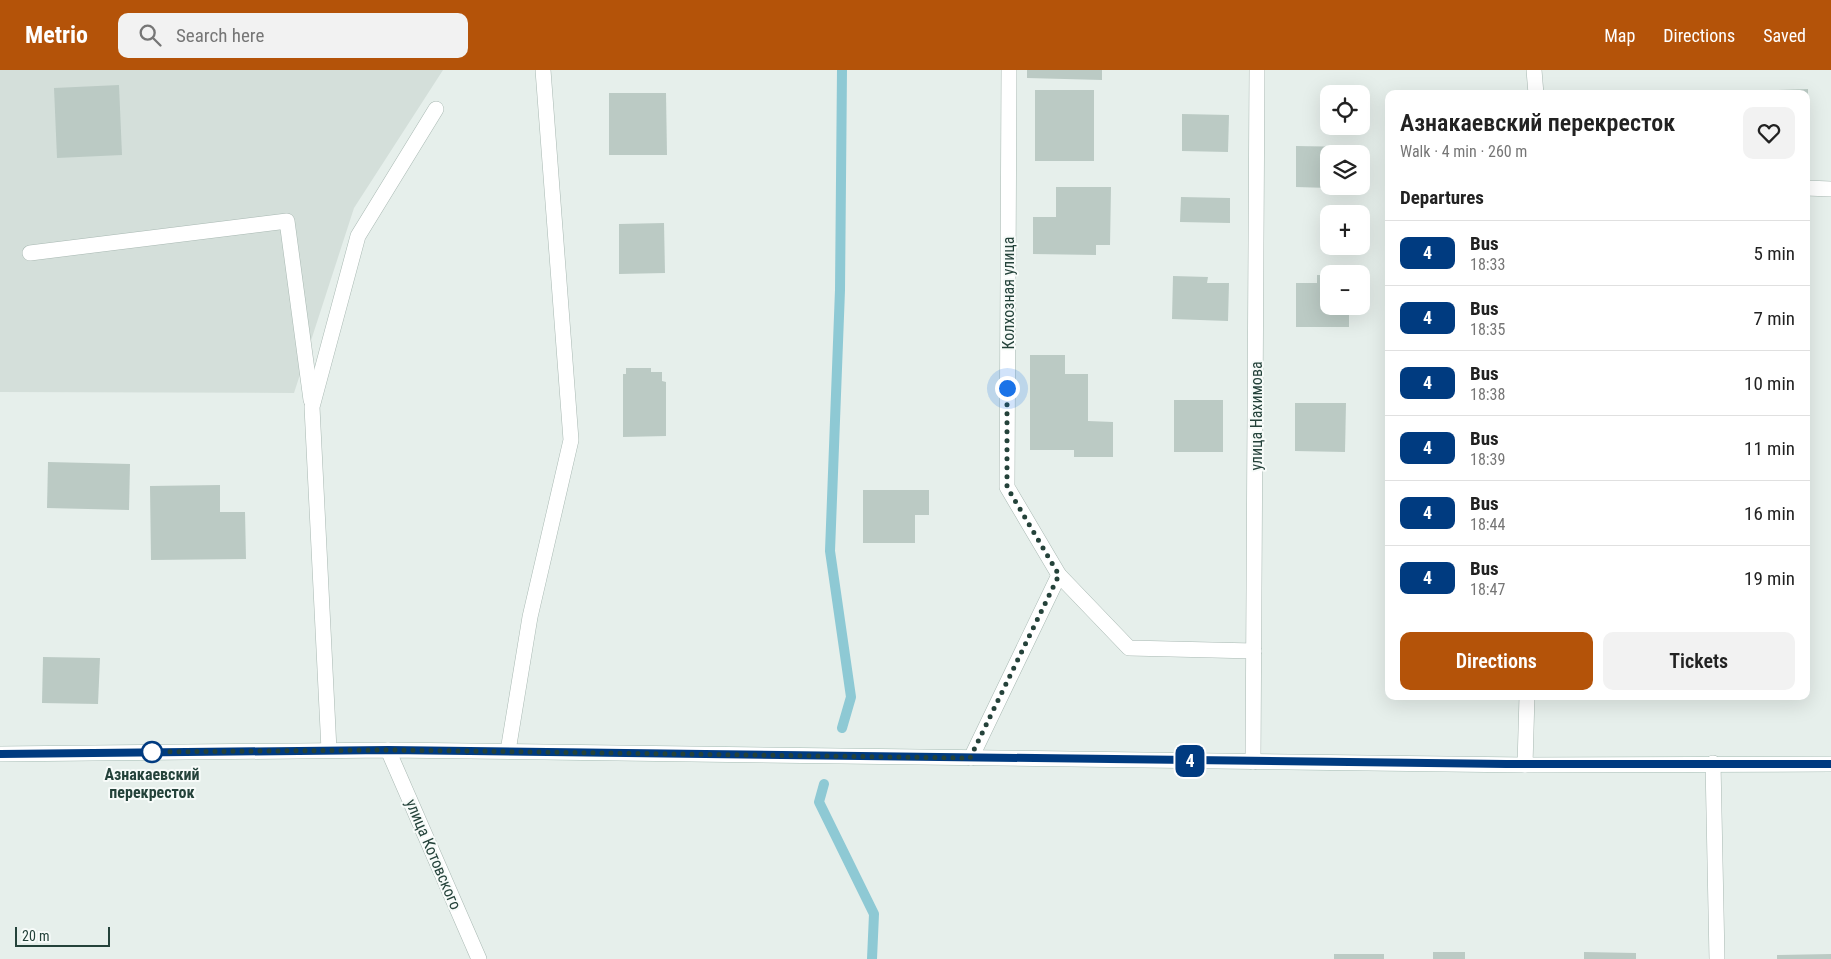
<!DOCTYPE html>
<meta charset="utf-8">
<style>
body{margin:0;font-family:"Roboto Condensed",sans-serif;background:#f2f2f2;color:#222;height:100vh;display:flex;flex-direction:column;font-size:19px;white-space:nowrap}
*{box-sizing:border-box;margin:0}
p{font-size:16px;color:#767676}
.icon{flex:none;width:28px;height:28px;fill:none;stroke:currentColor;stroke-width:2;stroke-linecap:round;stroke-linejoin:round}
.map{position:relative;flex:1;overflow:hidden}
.details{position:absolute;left:1385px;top:20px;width:425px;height:610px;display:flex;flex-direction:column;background:#fff;border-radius:10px;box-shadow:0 5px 20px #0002}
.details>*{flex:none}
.badge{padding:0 10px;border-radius:8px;font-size:18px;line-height:32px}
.fabs{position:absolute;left:1320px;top:15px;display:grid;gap:10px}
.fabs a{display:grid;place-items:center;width:50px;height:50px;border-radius:10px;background:#fff;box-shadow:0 5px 20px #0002;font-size:25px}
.scale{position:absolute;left:15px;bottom:12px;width:95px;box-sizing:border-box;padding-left:5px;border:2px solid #24423a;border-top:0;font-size:14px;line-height:18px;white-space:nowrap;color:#24423a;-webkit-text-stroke:4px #f7fbf9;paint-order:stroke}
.you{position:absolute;width:25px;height:25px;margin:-12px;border:4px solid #fff;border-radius:50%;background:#1a73e8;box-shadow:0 0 0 8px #1a73e833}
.map>.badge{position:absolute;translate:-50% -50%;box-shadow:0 0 0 2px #fff}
h2{padding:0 15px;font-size:19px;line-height:45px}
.round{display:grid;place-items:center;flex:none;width:52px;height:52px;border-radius:10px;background:#f2f2f2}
.headline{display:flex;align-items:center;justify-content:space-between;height:85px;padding:0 15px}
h1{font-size:24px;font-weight:600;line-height:38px}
.primary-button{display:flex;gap:10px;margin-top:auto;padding:10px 15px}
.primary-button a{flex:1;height:58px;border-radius:10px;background:#b45309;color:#fff;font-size:20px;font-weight:600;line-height:58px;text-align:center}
.primary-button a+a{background:#f2f2f2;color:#222}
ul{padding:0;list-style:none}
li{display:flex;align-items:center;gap:15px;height:65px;padding:0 15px;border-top:1px solid #e0e0e0}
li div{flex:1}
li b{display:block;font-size:19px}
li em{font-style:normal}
li .badge{min-width:55px;font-weight:700;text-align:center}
header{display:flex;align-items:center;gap:30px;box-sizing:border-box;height:70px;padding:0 25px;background:#b45309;color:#fff}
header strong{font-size:24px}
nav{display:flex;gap:28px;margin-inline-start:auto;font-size:18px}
.search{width:350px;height:45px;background:#f2f2f2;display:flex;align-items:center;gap:12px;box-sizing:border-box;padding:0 18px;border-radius:10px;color:#767676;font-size:19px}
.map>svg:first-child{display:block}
</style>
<header>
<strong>Metrio</strong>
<div class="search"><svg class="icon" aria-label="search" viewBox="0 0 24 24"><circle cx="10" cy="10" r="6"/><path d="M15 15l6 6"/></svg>Search here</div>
<nav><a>Map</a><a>Directions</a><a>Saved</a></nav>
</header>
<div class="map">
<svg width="1831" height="889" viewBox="0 0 1831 889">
<rect width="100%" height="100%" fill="#e6efeb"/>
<polygon fill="#d4dfda" points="0,0 443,0 354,138 294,323 0,322"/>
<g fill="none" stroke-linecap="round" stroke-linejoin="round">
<g stroke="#8ec9d4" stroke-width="10">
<polyline points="842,658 851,627 830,481 840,220 842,0"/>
<polyline points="824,714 819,732 874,844 872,889"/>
</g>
</g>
<g fill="#bbcac4">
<polygon points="1027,0 1102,0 1102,10 1027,8"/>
<polygon points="119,15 122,85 57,88 54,18"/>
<polygon points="1808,19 1808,41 1806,41 1806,24 1748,24 1748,21"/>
<rect x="1035" y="20" width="59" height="71"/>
<polygon points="609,23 666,23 667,85 609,85"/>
<polygon points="1182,44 1229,45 1228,82 1182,81"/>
<polygon points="1296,76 1352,77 1352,84 1329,84 1329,118 1296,117"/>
<polygon points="1056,117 1111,117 1110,175 1096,175 1096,185 1033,184 1033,147 1056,147"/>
<polygon points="1181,127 1230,128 1230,153 1180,152"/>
<polygon points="664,153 665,203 619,204 619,154"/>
<polygon points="1317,205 1329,205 1329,236 1349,236 1349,257 1296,257 1296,213 1317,213"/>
<polygon points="1173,206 1208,207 1207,213 1229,213 1228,251 1172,249"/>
<polygon points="1030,285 1065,285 1065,304 1088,304 1088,351 1113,352 1113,387 1074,387 1074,380 1030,380"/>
<polygon points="626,298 651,298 651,302 662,302 662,311 666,312 666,366 623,367 623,304 626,304"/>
<rect x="1174" y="330" width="49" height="52"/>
<polygon points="1295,333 1346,333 1345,382 1295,381"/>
<polygon points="48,392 130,394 129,440 47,438"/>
<polygon points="220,415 220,442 245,442 246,489 151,490 150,416"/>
<polygon points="863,420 929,420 929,445 915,445 915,473 863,473"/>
<polygon points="43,587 100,588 98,634 42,633"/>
<rect x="1433" y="882" width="32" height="7"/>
<polygon points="1584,882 1636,883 1636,889 1584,889"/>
<rect x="1334" y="884" width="50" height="5"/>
<polygon points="1831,884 1831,889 1777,889 1777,885"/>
</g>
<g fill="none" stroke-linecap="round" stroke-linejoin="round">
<g stroke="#a8b8b2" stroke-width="16">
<g id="lane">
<polyline points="30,183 287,151 311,330"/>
<polyline points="329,680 312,337 358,166 436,39"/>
</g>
</g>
<g stroke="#a8b8b2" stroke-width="16">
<g id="street">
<polyline points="1009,0 1007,417 1059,505 1129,578 1254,581"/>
<polyline points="1534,0 1536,24"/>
<polyline points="1806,118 1831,119"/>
<polyline points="388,680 479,889"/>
<polyline points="508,681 530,547 571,370 543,0"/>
<polyline points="971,688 1059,505"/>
<polyline points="1253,692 1257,0"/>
<polyline points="1713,693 1717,889"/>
<polyline points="1525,695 1527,626"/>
</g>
</g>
<g stroke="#a4bbb3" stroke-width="16">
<polyline id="secondary" points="0,684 388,680 1525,695 1831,694"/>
</g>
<use href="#lane" stroke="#fff" stroke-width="15"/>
<use href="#street" stroke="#fff" stroke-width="15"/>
<use href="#secondary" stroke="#fff" stroke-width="15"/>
</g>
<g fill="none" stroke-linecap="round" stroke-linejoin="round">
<g stroke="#fff" stroke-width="11">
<polyline id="line" points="0,684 388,680 1506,694 1831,694"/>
</g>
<use href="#line" stroke="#003b80" stroke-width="8"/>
<polyline stroke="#24423a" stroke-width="5" stroke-dasharray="0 9" points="152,682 388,680 970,688 1059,505 1007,417 1007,318"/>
</g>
<circle fill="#fff" stroke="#003b80" stroke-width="2.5" cx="152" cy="682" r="10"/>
<g text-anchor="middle" stroke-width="4" stroke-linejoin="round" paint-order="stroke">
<g font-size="16" fill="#24423a" stroke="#f7fbf9">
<text transform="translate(1008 223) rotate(-90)" y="6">Колхозная улица</text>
<text transform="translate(1256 346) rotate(-90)" y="6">улица Нахимова</text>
<text transform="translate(434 784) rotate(67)" y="6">улица Котовского</text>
</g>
<g font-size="16" font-weight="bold" fill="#24423a" stroke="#f7fbf9">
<text x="152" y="710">Азнакаевский<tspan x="152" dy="18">перекресток</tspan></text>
</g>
</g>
</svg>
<div class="fabs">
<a><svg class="icon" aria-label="locate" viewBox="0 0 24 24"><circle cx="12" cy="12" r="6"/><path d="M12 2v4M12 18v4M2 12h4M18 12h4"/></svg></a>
<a><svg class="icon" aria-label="layers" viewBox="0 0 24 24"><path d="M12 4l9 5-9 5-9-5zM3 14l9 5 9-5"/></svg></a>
<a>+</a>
<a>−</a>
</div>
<div class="scale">20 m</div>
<div class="you" style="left:1007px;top:318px"></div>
<b class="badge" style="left:1190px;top:691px;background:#003b80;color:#fff">4</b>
<section class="details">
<div class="headline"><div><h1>Азнакаевский перекресток</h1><p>Walk · 4 min · 260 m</p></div><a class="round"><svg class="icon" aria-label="heart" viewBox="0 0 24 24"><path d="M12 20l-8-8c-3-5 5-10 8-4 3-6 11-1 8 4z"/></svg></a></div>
<h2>Departures</h2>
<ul>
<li><span class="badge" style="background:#003b80;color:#fff">4</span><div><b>Bus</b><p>18:33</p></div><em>5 min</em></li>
<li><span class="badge" style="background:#003b80;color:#fff">4</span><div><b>Bus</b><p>18:35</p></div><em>7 min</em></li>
<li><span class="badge" style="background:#003b80;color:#fff">4</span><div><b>Bus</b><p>18:38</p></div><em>10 min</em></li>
<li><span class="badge" style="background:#003b80;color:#fff">4</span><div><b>Bus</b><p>18:39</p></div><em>11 min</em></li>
<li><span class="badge" style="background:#003b80;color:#fff">4</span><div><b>Bus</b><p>18:44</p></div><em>16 min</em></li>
<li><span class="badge" style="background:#003b80;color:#fff">4</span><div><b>Bus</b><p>18:47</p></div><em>19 min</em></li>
</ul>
<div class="primary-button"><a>Directions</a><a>Tickets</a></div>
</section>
</div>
